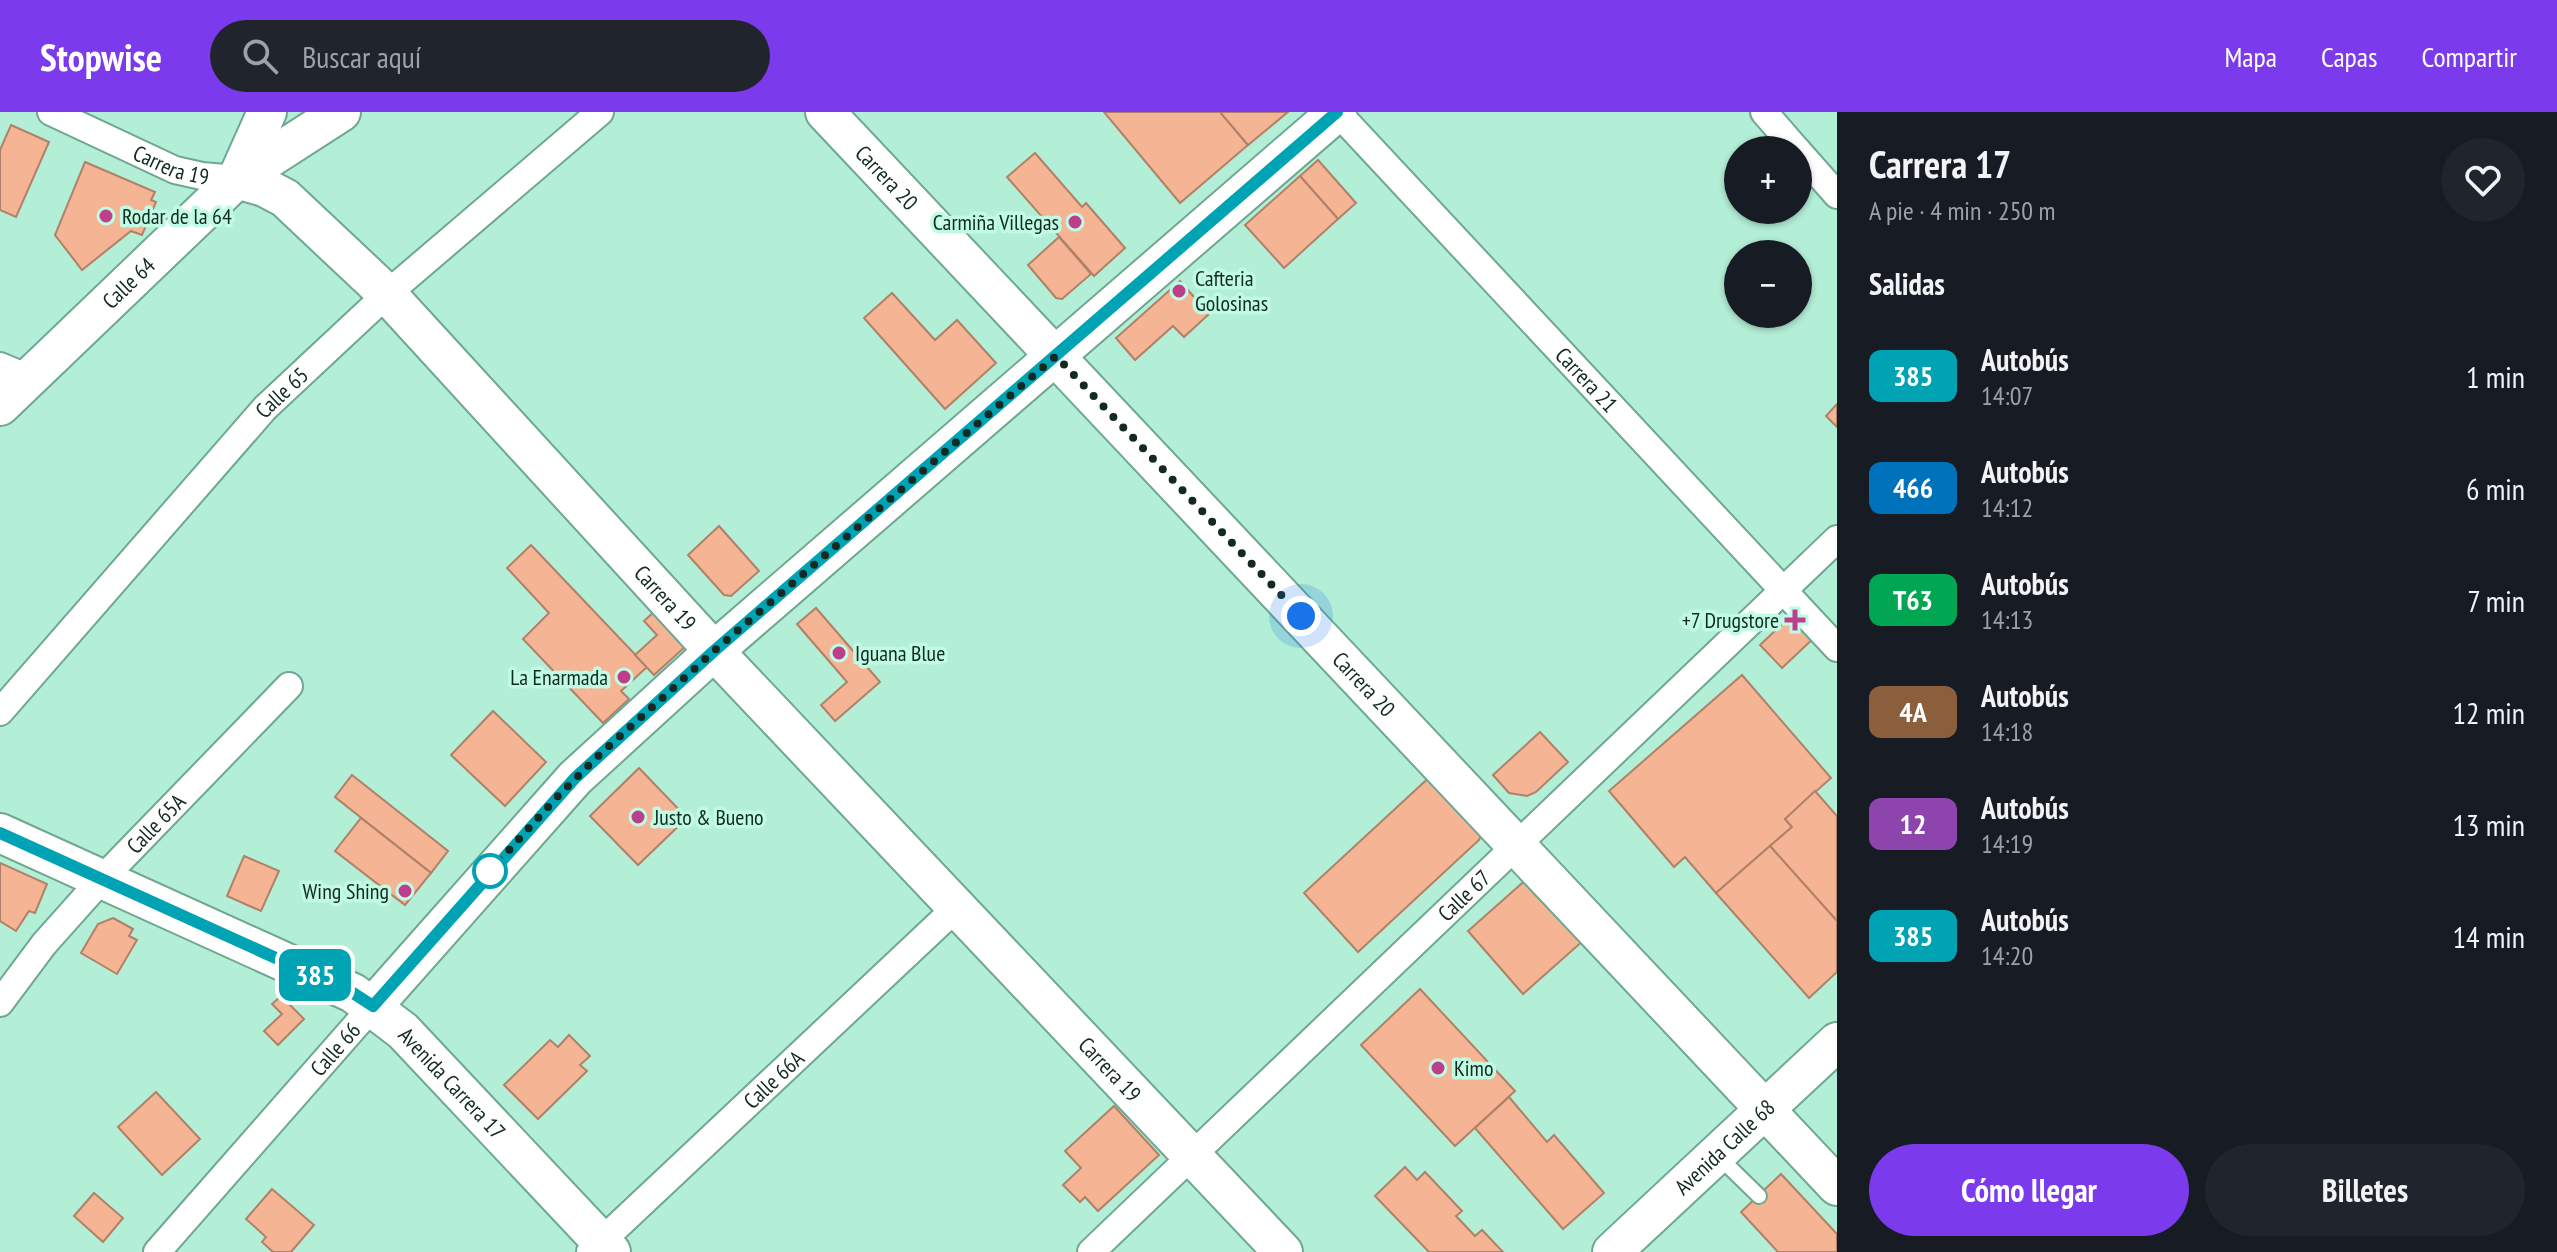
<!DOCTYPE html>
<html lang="es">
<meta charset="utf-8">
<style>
body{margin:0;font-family:"PT Sans Narrow",sans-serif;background:#20242c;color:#f1f3f6;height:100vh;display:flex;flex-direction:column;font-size:30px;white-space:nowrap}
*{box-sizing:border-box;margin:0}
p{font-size:26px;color:#9ea1a6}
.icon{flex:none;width:44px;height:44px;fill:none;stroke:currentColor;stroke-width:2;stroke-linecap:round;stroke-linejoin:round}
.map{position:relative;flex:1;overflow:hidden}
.details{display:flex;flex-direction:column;background:#171b24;width:720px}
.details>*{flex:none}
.badge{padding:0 16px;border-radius:12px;font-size:28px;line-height:52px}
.buttons{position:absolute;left:1724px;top:24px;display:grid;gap:16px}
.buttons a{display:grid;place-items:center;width:88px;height:88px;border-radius:50%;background:#171b24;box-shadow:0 2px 6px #0004;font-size:40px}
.you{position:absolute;width:40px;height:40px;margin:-20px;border:6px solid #fff;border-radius:50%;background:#1a73e8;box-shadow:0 0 0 12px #1a73e833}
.map>.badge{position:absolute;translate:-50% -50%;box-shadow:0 0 0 4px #fff}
h2{padding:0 32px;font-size:30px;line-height:72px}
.round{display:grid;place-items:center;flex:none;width:84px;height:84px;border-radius:42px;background:#20242c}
.head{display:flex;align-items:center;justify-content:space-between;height:136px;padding:0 32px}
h1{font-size:38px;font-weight:600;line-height:60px}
.cta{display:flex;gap:16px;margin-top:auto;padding:16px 32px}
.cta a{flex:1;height:92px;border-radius:48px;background:#7c3aed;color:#fff;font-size:32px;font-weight:600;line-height:92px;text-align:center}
.cta a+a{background:#20242c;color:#f1f3f6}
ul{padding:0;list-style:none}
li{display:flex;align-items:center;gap:24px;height:112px;padding:0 32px}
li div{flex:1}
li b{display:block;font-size:30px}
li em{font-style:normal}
li .badge{min-width:88px;font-weight:700;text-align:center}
header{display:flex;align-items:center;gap:48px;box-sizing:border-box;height:112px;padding:0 40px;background:#7c3aed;color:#fff}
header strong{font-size:38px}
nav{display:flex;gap:44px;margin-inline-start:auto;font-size:28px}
.search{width:560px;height:72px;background:#20242c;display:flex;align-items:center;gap:20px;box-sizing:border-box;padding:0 28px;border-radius:44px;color:#9ea1a6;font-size:30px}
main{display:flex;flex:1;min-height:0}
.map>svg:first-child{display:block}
</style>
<header>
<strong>Stopwise</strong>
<div class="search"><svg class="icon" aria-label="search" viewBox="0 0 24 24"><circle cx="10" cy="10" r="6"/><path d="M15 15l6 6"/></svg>Buscar aquí</div>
<nav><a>Mapa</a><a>Capas</a><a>Compartir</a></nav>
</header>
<main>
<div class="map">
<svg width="1837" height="1140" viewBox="0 0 1837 1140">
<rect width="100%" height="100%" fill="#b3eed6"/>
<g fill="#f5b594" stroke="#b08169" stroke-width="2">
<polygon points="1104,0 1220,0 1248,33 1180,91"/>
<polygon points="1220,0 1288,0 1248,33"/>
<polygon points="11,13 49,30 16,105 0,98 0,38"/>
<polygon points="1035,41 1082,95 1086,91 1125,136 1094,164 1007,65"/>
<polygon points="1318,48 1356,91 1338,107 1300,64"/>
<polygon points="85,50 155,80 151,88 156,90 142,123 131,119 82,158 55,123"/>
<polygon points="1300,64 1338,107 1284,156 1245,113"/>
<polygon points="1059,125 1091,162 1062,187 1056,186 1028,153"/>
<polygon points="1180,169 1209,202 1184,225 1173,214 1135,248 1116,226"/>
<polygon points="892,181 935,228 957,208 996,251 945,297 864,206"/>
<polygon points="1837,292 1837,315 1826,304"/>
<polygon points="719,414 759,459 731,484 724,483 688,443"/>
<polygon points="531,433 647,555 621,579 629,587 603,611 523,527 549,501 507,456"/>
<polygon points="816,496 880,570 835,609 821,593 847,570 797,512"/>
<polygon points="656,498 687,533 654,563 635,543 657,523 644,509"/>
<polygon points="1796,499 1818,522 1782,556 1760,533"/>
<polygon points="1742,563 1831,666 1785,707 1792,715 1716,781 1685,745 1674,755 1609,679"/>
<polygon points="493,599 546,650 505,694 451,643"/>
<polygon points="1540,620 1568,650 1536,680 1527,684 1509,681 1493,663"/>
<polygon points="639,656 687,706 638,753 590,704"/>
<polygon points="1435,660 1482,722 1479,728 1358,840 1304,781"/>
<polygon points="352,663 448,739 431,761 335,685"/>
<polygon points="1815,679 1837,704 1837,809 1770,734 1792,715 1785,707"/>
<polygon points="361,706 431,761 405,793 335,739"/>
<polygon points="1770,734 1837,809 1837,860 1809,886 1716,781"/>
<polygon points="244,744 279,759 261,799 227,784"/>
<polygon points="0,751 47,772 35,801 29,799 16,819 0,809"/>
<polygon points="1530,764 1585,827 1523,882 1468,819"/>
<polygon points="113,806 133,817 129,824 137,828 117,862 81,841 98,812"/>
<polygon points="1420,877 1515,979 1455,1034 1361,933"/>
<polygon points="281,884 304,907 278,933 264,919 282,902 272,892"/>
<polygon points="569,923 590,944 580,953 587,959 538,1007 504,973 550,928 558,935"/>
<polygon points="156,980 200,1027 162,1063 118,1015"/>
<polygon points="1509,985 1547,1030 1554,1023 1604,1081 1563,1117 1475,1016"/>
<polygon points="1114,994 1159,1043 1098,1099 1085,1085 1080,1090 1063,1073 1081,1056 1065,1039"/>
<polygon points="1405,1055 1417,1068 1425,1060 1462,1099 1456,1104 1475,1124 1482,1118 1503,1140 1429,1140 1375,1084"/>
<polygon points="1781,1062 1837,1122 1837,1140 1778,1140 1741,1100"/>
<polygon points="272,1077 314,1113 291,1140 273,1140 262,1130 266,1125 246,1107"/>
<polygon points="94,1081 123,1106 103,1130 74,1104"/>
</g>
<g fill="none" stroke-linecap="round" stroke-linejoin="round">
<g stroke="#6fa791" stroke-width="18">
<polyline id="lane" points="1717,1043 1759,1084"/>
</g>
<g stroke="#6fa791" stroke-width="30">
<g id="street">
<path id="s1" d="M 51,0 L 175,58 L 202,64 L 237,67"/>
<path id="s2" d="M 1337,0 L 1837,536"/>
<polyline points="1764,0 1797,38"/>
<polyline points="1798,39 1837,83"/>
<polyline points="0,254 29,266"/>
<path id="s3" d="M 0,600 L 265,296 L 387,182 L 600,0"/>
<path id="s4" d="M 0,891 L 44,832 L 102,767 L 289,574"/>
<path id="s5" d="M 157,1140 L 373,894"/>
<path id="s6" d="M 590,1140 L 957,795"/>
<path id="s7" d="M 1091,1140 L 1837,427"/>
</g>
</g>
<g stroke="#6fa791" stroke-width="42">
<g id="secondary">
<path id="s8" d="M 825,0 L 1837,1074"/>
<path id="s9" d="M 237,67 L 264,75 L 285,86 L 387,182 L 714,539 L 1283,1140"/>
<polyline points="237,67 267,0"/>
<path id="s10" d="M 0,294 L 237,67 L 341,0"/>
<path id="s11" d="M 0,721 L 353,881 L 403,919 L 611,1140"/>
<polyline points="373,894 575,666 714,539 1337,0"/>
<path id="s12" d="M 1612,1140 L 1837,930"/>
</g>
</g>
<use href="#lane" stroke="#fff" stroke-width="14"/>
<use href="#street" stroke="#fff" stroke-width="26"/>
<use href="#secondary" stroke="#fff" stroke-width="38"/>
</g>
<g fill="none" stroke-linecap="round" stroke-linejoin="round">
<g stroke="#fff" stroke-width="18">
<polyline id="line" points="0,721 353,881 373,894 575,666 714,539 1337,0"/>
</g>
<use href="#line" stroke="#00a3b4" stroke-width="12"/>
<polyline stroke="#132a22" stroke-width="8" stroke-dasharray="0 14.4" points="490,759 559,683 596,646 714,539 1056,244 1301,504"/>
</g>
<g fill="#bd3e8a" stroke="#c0fbe3" stroke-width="3">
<circle cx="106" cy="104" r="8"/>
<circle cx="1075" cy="110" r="8"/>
<circle cx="1179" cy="179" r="8"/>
<path d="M1791 496h8v8h8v8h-8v8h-8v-8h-8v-8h8z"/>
<circle cx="839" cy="541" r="8"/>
<circle cx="624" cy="565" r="8"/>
<circle cx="638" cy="705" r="8"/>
<circle cx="405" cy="779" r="8"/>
<circle cx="1438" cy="956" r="8"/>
</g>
<circle fill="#fff" stroke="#00a3b4" stroke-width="4" cx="490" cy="759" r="16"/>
<g text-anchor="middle" stroke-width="7" stroke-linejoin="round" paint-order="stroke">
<g font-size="22" fill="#132a22" stroke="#c0fbe3">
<text dy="8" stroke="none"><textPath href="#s1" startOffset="132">Carrera 19</textPath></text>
<text dy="8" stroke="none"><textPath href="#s8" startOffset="90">Carrera 20</textPath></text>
<text dy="8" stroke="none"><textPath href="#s10" startOffset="178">Calle 64</textPath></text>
<text dy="8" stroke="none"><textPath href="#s2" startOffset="366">Carrera 21</textPath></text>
<text dy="8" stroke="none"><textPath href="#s3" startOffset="426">Calle 65</textPath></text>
<text dy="8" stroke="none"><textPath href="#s9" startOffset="604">Carrera 19</textPath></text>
<text dy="8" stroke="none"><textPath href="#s8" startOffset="786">Carrera 20</textPath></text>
<text dy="8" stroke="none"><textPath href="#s4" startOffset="238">Calle 65A</textPath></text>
<text dy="8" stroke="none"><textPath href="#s7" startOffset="516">Calle 67</textPath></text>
<text dy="8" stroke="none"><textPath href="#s5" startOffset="270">Calle 66</textPath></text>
<text dy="8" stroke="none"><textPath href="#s9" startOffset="1252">Carrera 19</textPath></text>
<text dy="8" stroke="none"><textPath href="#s6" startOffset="252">Calle 66A</textPath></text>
<text dy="8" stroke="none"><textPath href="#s11" startOffset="522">Avenida Carrera 17</textPath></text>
<text dy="8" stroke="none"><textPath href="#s12" startOffset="154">Avenida Calle 68</textPath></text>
</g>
<g font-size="22" fill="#132a22" stroke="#c0fbe3" text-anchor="start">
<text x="122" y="112">Rodar de la 64</text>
<text x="1059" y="118" text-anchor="end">Carmiña Villegas</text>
<text x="1195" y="174">Cafteria<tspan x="1195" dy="25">Golosinas</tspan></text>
<text x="1779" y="516" text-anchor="end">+7 Drugstore</text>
<text x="855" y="549">Iguana Blue</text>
<text x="608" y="573" text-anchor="end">La Enarmada</text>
<text x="654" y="713">Justo &amp; Bueno</text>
<text x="389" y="787" text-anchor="end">Wing Shing</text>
<text x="1454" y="964">Kimo</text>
</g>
</g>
</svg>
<div class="buttons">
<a>+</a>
<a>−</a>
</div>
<div class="you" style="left:1301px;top:504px"></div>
<b class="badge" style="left:315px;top:863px;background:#00a3b4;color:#fff">385</b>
</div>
<section class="details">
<div class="head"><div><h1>Carrera 17</h1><p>A pie · 4 min · 250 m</p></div><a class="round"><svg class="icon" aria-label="heart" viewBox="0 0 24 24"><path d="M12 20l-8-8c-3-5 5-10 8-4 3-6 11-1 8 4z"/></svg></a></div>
<h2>Salidas</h2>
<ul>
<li><span class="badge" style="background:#00a3b4;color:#fff">385</span><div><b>Autobús</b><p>14:07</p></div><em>1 min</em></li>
<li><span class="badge" style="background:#0072bc;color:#fff">466</span><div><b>Autobús</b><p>14:12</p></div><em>6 min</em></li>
<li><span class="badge" style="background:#00a651;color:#fff">T63</span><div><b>Autobús</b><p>14:13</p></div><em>7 min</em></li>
<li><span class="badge" style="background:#8b5e3c;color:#fff">4A</span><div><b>Autobús</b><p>14:18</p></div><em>12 min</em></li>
<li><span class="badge" style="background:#8e44ad;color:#fff">12</span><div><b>Autobús</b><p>14:19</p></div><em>13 min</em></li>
<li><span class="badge" style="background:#00a3b4;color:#fff">385</span><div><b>Autobús</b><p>14:20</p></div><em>14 min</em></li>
</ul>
<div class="cta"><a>Cómo llegar</a><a>Billetes</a></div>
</section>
</main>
